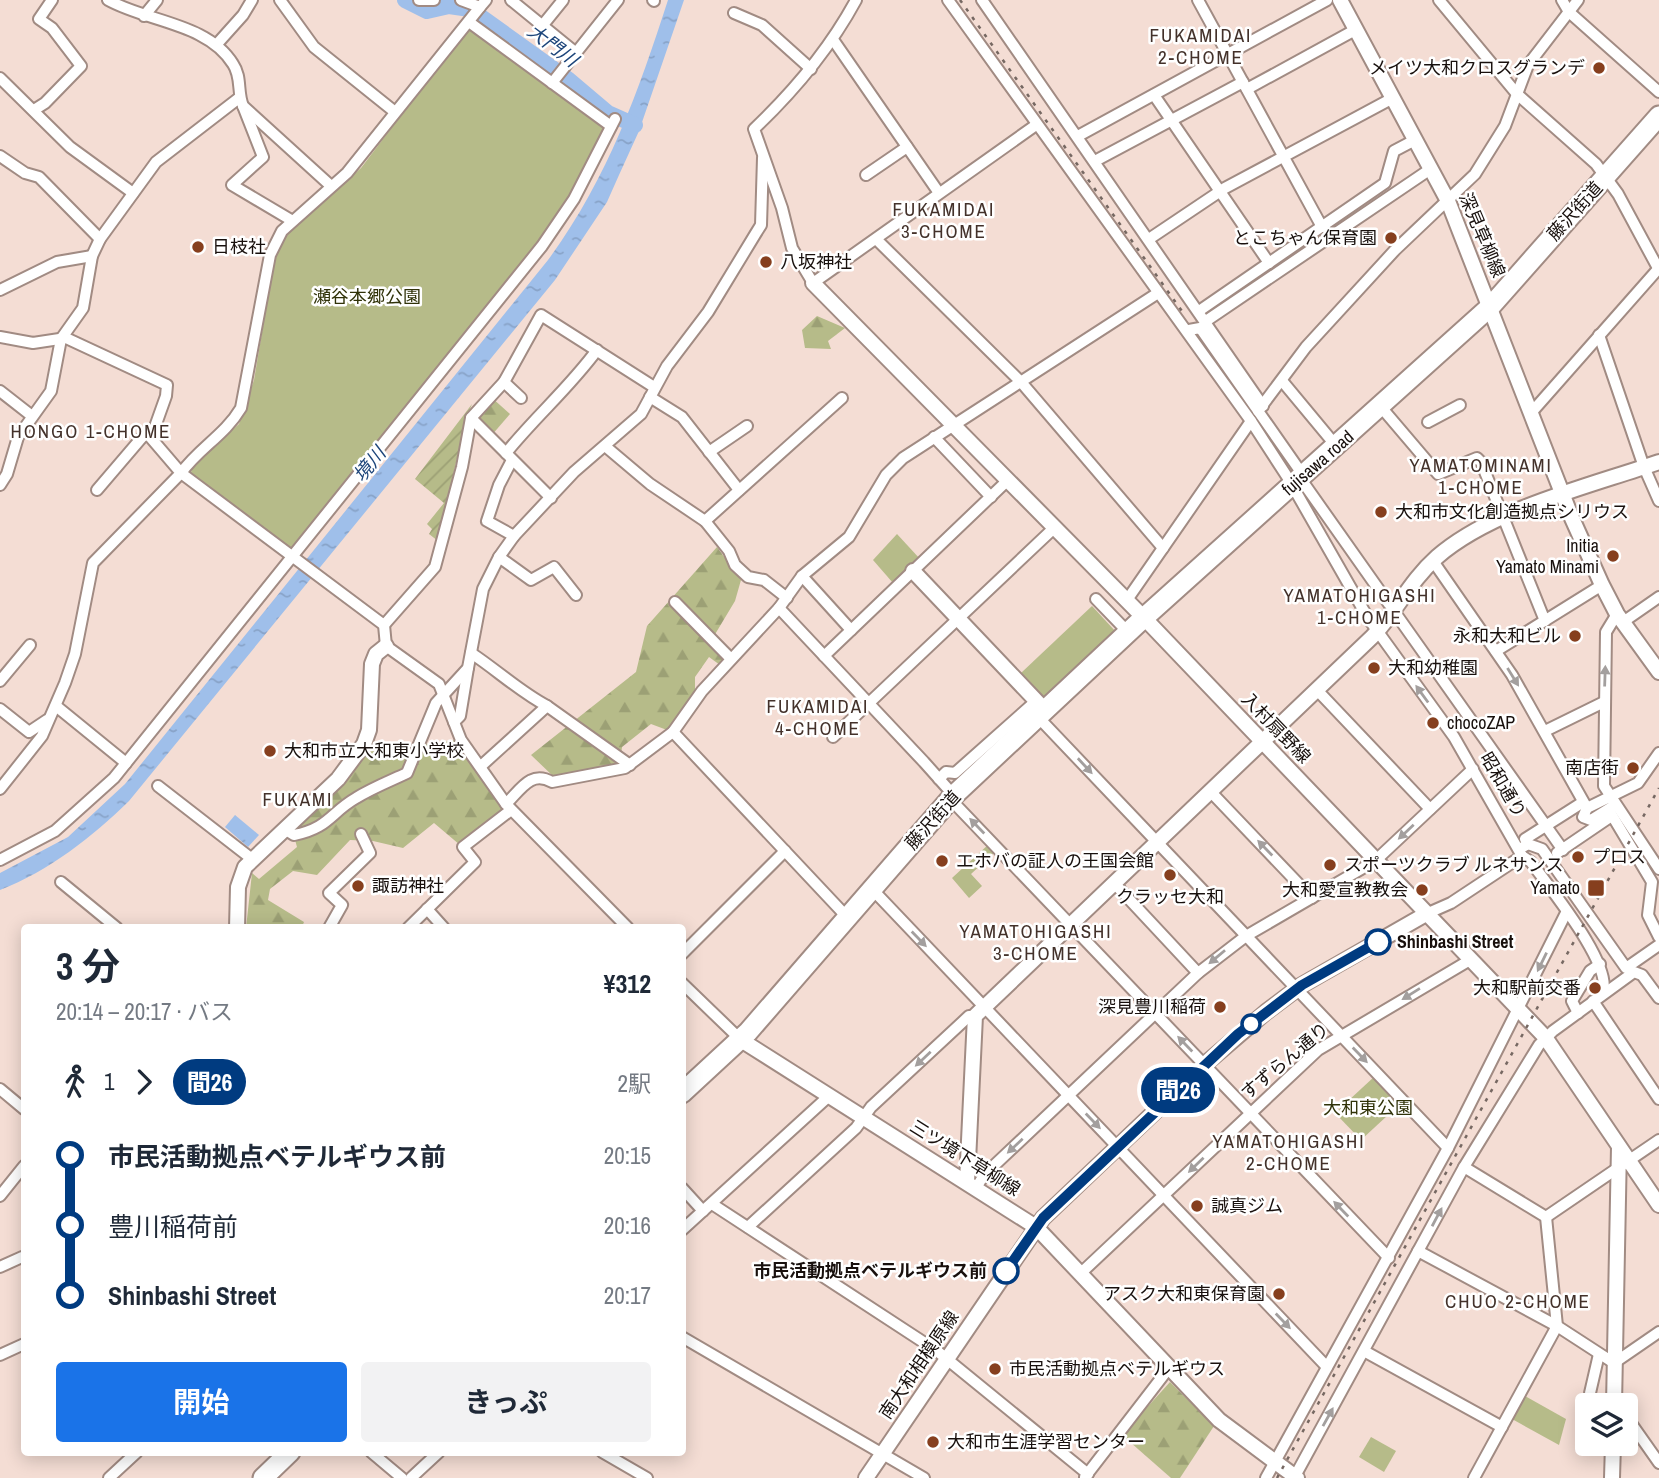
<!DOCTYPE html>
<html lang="ja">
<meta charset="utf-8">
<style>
body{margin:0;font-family:"Archivo Narrow","Noto Sans JP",sans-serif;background:#f2f2f3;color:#1f2937;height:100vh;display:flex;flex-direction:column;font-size:26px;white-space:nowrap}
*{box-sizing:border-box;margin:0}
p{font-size:23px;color:#747a83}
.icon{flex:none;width:38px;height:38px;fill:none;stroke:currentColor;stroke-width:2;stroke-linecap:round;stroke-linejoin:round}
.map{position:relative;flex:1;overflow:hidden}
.drawer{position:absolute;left:21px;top:924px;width:665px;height:532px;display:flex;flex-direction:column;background:#fff;border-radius:7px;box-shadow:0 4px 18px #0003}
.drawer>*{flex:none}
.badge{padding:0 14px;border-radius:23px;font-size:24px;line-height:46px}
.controls{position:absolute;left:1575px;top:1393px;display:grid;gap:14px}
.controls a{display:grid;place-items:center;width:63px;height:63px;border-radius:7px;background:#fff;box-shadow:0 4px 18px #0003;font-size:35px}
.map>.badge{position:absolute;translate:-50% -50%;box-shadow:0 0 0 4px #fff}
.legs{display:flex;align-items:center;gap:10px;height:77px;padding:0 35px;font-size:23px}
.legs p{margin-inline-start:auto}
.summary{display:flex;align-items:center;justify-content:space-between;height:119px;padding:0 35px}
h1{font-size:38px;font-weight:700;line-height:52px}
.button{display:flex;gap:14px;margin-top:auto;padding:14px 35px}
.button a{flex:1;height:80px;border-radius:7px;background:#1a73e8;color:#fff;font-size:28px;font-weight:700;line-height:80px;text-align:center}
.button a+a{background:#f2f2f3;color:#1f2937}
ul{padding:0 35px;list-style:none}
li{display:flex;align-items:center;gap:24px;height:70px;font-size:26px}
li i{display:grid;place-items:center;width:10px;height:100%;margin:0 9px;background:currentColor}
li i::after{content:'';width:18px;height:18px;margin:-9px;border:5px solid;border-radius:50%;background:#fff}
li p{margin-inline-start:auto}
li:first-child i{background:linear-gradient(#0000 50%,currentColor 0)}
li:last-child i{background:linear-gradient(currentColor 50%,#0000 0)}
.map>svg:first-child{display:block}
</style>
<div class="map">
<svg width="1659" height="1478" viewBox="0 0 1659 1478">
<defs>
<pattern id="forest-firs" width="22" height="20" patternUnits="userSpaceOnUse" patternTransform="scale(1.75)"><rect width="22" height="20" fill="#b6bb89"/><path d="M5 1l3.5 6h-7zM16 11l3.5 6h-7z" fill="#9ca075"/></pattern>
<pattern id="garden-furrows" width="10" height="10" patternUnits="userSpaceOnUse" patternTransform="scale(1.75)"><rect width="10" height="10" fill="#b6bb89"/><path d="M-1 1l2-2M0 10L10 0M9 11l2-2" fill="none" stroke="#9ca075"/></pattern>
<pattern id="water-ripples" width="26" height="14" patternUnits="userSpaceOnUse" patternTransform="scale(1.75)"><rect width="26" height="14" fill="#9fbfea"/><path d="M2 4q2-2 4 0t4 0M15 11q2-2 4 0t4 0" fill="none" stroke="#88a3c8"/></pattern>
</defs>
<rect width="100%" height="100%" fill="#f4ddd4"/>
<g fill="#b6bb89">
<polygon points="469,26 606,127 575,191 541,238 294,550 191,473 192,465 239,424 254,380 275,255 283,237 361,168"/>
<polygon points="897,534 920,559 893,583 873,560"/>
<polygon points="1092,606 1116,632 1045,699 1021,673"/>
<polygon points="989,844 996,851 971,874 982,886 969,898 952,878"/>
<polygon points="1375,1076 1401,1103 1361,1140 1335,1113"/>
<polygon points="1525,1396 1566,1419 1559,1445 1512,1419"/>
<polygon points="1371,1437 1396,1451 1384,1472 1359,1457"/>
</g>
<g fill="url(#forest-firs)">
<polygon points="817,316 845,328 828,341 831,349 805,348 802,330"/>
<polygon points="491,397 510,414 491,436 474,421"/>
<polygon points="717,547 741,580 735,601 714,636 732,650 720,665 709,657 695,677 695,695 667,730 651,724 622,747 620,765 554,777 531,755 636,672 647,626"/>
<polygon points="455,740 503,810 460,845 434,823 403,848 373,841 350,840 317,875 293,871 270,889 268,900 304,922 302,927 246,928 252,873 259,879 297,847 292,829 332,792 367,752"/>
<polygon points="1170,1382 1214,1426 1180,1478 1171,1478 1122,1435"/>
</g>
<polygon fill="url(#garden-furrows)" points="472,404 466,419 438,541 429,534 432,529 427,524 444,503 415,479"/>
<g fill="url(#water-ripples)">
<path d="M 668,0 L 684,0 L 639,131 L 619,175 L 607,202 L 555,280 L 129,801 C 92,837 49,871 0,890 L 0,873 L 68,837 L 125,784 L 548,260 C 607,180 638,93 668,0 Z"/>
<polygon points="235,815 259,835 248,847 225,827"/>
</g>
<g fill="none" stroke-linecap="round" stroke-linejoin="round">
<polyline stroke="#9fbfea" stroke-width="16" points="405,0 427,11 449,6 470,9 569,80 608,113 635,125"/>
<g stroke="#a18b83" stroke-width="14">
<g id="street">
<path d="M 108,0 C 147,22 208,23 233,64 C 242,77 237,92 243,106 L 331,186"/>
<polyline points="280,0 314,47 395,112"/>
<polyline points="419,0 434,0"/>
<polyline points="461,0 480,7 486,0"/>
<polyline points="511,0 576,53"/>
<polyline points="653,0 654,1"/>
<path d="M 856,0 C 829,50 795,90 754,129 L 782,208 L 792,248 L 813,283 L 1036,125"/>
<polyline points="948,0 1251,421 1288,478 1368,618 1454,737 1522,856"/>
<polyline points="982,0 1263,406"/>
<polyline points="1198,0 1322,227"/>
<polyline points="1439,0 1517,94 1596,164 1618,194 1659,270"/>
<polyline points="1562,0 1569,12 1659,92"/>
<path d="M 480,7 L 347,173 L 282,231 L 270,255 L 241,408 C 225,435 199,448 181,473 L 384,625 L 386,646 L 439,684 L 461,740 L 506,804 L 628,928"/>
<polyline points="734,13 762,25 811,69"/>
<polyline points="144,16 157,0"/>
<polyline points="469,22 611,126"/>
<polyline points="542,26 563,0"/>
<polyline points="834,41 939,193"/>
<polyline points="217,44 243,15 252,0"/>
<polyline points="0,78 70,147 133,193"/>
<polyline points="552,83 618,0"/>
<polyline points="1247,89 1355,30"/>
<polyline points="1154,95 1269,263"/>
<polyline points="243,106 263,157 232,185 291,220"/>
<polyline points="34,110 45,103 81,66 52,28 39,19 52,0"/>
<polyline points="1078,136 1327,0"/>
<polyline points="0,156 25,173 39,177 100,239"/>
<polyline points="1095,161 1243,82"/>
<polyline points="866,175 907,147"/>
<polyline points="876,239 1021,382 1163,548"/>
<polyline points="1149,239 1225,188 1391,99"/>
<polyline points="0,290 57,262 92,256"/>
<polyline points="1199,311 1385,183 1394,151 1413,141"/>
<polyline points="1206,321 1429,170"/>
<polyline points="1189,330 1200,328 1298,468"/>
<polyline points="1599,335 1644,467 1659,501"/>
<polyline points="0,337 33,343 66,338 167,385 166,396 151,438 181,473 93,563 75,654 65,683 42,736 0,789"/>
<polyline points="504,382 521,398"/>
<polyline points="1283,382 1337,447"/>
<polyline points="0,391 32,416"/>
<polyline points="650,397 682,417 739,490"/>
<polyline points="1381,407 1438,474 1477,458 1481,462 1545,621"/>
<polyline points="1258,411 1306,347 1395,250 1475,174 1505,126 1528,65 1578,0"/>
<polyline points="1531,413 1659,268"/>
<polyline points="471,418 551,498"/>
<polyline points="1428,422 1460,405"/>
<polyline points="934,437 991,497"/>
<polyline points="605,446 650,484 705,521 729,551 735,565 748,577 764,580 787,598"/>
<polyline points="709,452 747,426"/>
<path d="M 506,453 C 535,417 569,388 597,350"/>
<polyline points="512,460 499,485 487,521 514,536"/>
<polyline points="0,485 7,474 18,437 51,391 61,339 83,308 92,256 100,239 156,162 239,98"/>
<polyline points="1305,485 1389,604"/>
<polyline points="97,490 144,435 153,433"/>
<polyline points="705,521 842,398"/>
<polyline points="499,557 531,580 554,567 576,595"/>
<polyline points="1433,561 1512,675 1587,808"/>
<polyline points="802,576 851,630"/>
<polyline points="1096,599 1124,628"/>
<polyline points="1127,600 1251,421"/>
<polyline points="675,602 731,659"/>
<polyline points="779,608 924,762 949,790 955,804 1389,1258"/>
<polyline points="1396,614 1563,850"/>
<polyline points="1617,614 1606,632 1604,786 1659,869"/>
<polyline points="1623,622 1659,597"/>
<polyline points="384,625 435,567 462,467 471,418 504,382 541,315 654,387"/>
<polyline points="1496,651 1602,585"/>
<path d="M 471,653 C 497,670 520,692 547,706 L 481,766"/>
<polyline points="824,656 1007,481"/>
<polyline points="0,681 30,645"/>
<polyline points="1317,690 1430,809"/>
<polyline points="56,706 126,763"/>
<polyline points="547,706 630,765"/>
<polyline points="0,709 29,732 47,720"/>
<polyline points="1038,717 1448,1148"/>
<polyline points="454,722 460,716 468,668"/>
<polyline points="1545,731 1604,702"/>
<polyline points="673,732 847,917"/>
<polyline points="833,737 1054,528"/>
<polyline points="939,779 946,772 955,773 1036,701"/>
<polyline points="158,786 252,859"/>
<polyline points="1210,791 1312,898"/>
<path d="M 506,804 C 521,789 531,770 552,782 L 625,768 L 673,732 L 702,691 L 779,608 L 802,576 L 849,537 L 886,475 L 903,458 L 1158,293"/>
<polyline points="1615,805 1591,820 1583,817 1587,808 1638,783 1659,753"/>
<polyline points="1610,812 1652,882 1648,915 1659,937"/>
<path d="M 286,830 L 294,835 C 329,828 330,813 356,798 C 372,788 390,781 407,773 L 436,703 L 468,668 L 483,589 L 499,557 L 514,536 L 574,472 L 641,414 L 667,366 L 708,312 L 756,233 L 761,225 L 763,158"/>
<polyline points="1528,844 1525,839 1580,804"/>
<polyline points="1523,847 1528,844 1542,849 1626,968 1659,945"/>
<polyline points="1557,853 1610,817"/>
<path d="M 1522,856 L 1531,862 C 1548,886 1616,968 1602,994"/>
<polyline points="0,860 55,831 114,778 542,246 574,199 615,119"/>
<polyline points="61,882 117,928"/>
<polyline points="1114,883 1198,973"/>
<polyline points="872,889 1327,1367"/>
<polyline points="427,909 444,928"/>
<polyline points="1426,914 1451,903 1522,856"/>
<polyline points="329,928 342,905 329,893 370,853 361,834"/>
<polyline points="408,928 475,862 463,847 511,810"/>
<polyline points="682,954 785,851"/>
<polyline points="682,983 741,1040"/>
<polyline points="1593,1001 1659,1099"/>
<polyline points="1578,1013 1572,1001 1590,971 1600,964"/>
<polyline points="0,1089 24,1109"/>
<polyline points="1464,1167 1546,1217"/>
<polyline points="682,1188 703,1211"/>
<polyline points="976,1188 984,1175 1198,973 1246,936 1375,861 1473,769"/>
<polyline points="0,1196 24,1166"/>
<polyline points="712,1204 937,1351 1088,1474"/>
<polyline points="1546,1217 1659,1140"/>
<polyline points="748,1227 856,1128 871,1107 969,1016 975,1016"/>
<polyline points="682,1230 829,1096"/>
<polyline points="1418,1251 1557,1326 1614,1363 1659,1332"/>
<polyline points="0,1267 22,1257"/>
<polyline points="1081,1273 1318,1050 1470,960"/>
<polyline points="682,1337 924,1478"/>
<polyline points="1364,1351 1502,1427"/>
<polyline points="0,1355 24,1344"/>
<polyline points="1590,1393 1599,1354"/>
<polyline points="1626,1416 1659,1463"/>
<polyline points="371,1452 402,1478"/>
<polyline points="602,1452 647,1478"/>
<polyline points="1085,1477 1169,1368"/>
<polyline points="109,1478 137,1452"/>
<polyline points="411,1478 439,1452"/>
<polyline points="1266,1478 1448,1148 1566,913"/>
<polyline points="1294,1478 1464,1167 1539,1045 1553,1031 1634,972 1642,975 1659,998"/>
<polyline points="1474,1478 1557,1326 1546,1217"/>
</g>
</g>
<g stroke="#a18b83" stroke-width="18">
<g id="secondary">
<polyline points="1340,0 1448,201 1571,516 1602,585 1617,614 1659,672"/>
<polyline points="813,283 1150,624 1545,1037 1659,1205"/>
<polyline points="913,571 1045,710"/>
<polyline points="237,928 238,887 245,867 338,779 364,744 369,730 372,664 376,654 386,646"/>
<polyline points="741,1040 1036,1227 1219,1420 1297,1478"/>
<path d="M 967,1182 L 975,1016 L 1372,637 C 1396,612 1410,581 1437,557 C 1492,509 1590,486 1659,462"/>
<polyline points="1614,1405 1619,1147"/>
<polyline points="866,1478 1043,1218 1204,1065 1266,1012 1302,985 1426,914"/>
<polyline points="1612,1478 1613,1444"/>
</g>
</g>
<g stroke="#a18b83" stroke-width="23">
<g id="highway">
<polyline points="682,1093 748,1032 952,797 1137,624 1491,306 1659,116"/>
<polyline points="263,1478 290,1452"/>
</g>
</g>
<use href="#street" stroke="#fff" stroke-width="10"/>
<use href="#secondary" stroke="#fff" stroke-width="14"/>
<use href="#highway" stroke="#fff" stroke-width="19"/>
<g stroke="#766862" stroke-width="2.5" stroke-dasharray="3.5 7" stroke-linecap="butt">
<polyline points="960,0 1184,314"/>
<polyline points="1277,1478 1659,788"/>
</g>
</g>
<defs><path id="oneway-solid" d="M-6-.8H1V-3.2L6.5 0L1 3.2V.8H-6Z" transform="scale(1.75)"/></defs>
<g fill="#a39f9e">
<use href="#oneway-solid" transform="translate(1605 676) rotate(-88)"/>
<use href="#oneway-solid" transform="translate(1513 677) rotate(58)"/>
<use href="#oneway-solid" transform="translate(1422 694) rotate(-126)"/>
<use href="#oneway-solid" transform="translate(1085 766) rotate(47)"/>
<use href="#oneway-solid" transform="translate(977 826) rotate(-134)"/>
<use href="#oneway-solid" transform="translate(1406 832) rotate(137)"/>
<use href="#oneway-solid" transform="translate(1265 848) rotate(-134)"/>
<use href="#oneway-solid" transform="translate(919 939) rotate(46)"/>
<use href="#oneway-solid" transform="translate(1217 957) rotate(140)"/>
<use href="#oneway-solid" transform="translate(1542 962) rotate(116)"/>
<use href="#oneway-solid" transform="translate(1411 994) rotate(148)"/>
<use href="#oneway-solid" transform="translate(1185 1044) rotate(-134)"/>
<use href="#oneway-solid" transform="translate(1360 1055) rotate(46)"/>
<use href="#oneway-solid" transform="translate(923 1059) rotate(137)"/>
<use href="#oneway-solid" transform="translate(1093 1121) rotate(46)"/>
<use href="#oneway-solid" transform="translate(1015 1146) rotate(137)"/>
<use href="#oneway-solid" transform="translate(1196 1165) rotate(136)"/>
<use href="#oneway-solid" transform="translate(1341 1209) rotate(-134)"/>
<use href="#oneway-solid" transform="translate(1437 1217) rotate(-62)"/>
<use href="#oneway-solid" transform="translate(1283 1321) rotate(46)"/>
<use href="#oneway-solid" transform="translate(1328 1417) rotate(-61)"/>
</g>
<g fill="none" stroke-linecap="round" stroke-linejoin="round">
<g stroke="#fff" stroke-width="16">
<polyline id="line-1" points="1006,1271 1043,1218 1238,1034 1302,985 1378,942"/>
</g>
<use href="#line-1" stroke="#003b80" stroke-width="10"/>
</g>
<g fill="#863f1e" stroke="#fff" stroke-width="2.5">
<circle cx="1599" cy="68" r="7"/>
<circle cx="1391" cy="238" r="7"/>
<circle cx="198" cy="247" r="7"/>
<circle cx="766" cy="262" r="7"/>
<circle cx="1381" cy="512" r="7"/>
<circle cx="1613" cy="556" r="7"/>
<circle cx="1575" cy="636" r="7"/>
<circle cx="1374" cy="668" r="7"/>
<circle cx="1433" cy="723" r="7"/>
<circle cx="270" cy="751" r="7"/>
<circle cx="1633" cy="768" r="7"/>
<circle cx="1578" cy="857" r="7"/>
<circle cx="942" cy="861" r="7"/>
<circle cx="1330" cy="865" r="7"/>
<circle cx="1170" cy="875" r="7"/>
<circle cx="358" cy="886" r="7"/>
<rect x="1587" y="879" width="18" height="18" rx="3.5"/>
<circle cx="1422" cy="890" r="7"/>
<circle cx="1595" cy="988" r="7"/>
<circle cx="1220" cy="1007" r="7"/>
<circle cx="1197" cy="1206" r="7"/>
<circle cx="1279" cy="1294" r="7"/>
<circle cx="995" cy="1369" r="7"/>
<circle cx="933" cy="1442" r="7"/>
</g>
<g fill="#fff" stroke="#003b80" stroke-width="3.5">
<circle cx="1378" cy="942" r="12"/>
<circle cx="1251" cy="1024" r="9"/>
<circle cx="1006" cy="1271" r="12"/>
</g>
<g text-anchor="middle" stroke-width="5" stroke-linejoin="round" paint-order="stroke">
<g font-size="18" fill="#18100d" stroke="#fff" text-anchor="start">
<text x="1585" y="74" text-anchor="end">メイツ大和クロスグランデ</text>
<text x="1377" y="244" text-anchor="end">とこちゃん保育園</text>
<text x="212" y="253">日枝社</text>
<text x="780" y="268">八坂神社</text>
<text x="1395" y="518">大和市文化創造拠点シリウス</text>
<text x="1599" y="552" text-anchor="end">Initia<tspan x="1599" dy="21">Yamato Minami</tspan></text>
<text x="1561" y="642" text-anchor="end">永和大和ビル</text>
<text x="1388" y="674">大和幼稚園</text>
<text x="1447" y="729">chocoZAP</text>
<text x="284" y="757">大和市立大和東小学校</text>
<text x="1619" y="774" text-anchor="end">南店街</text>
<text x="1592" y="863">プロス</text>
<text x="956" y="867">エホバの証人の王国会館</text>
<text x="1344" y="871">スポーツクラブ ルネサンス</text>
<text x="372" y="892">諏訪神社</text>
<text x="1580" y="894" text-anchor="end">Yamato</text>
<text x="1408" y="896" text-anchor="end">大和愛宣教教会</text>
<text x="1170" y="903" text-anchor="middle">クラッセ大和</text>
<text x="1581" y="994" text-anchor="end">大和駅前交番</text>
<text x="1206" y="1013" text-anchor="end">深見豊川稲荷</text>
<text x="1211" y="1212">誠真ジム</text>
<text x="1265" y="1300" text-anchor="end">アスク大和東保育園</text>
<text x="1009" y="1375">市民活動拠点ベテルギウス</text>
<text x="947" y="1448">大和市生涯学習センター</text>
</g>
<g font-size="18" fill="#18100d" stroke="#fff">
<text transform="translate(1575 211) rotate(-48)" y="6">藤沢街道</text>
<text transform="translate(1482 235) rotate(67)" y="6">深見草柳線</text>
<text transform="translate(1318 463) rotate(-41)" y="6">fujisawa road</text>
<text transform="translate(1276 728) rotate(46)" y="6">入村扇野線</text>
<text transform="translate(1503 785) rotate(60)" y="6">昭和通り</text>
<text transform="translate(933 820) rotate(-48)" y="6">藤沢街道</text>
<text transform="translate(1285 1061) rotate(-40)" y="6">すずらん通り</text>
<text transform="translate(965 1158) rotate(32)" y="6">三ツ境下草柳線</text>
<text transform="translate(919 1365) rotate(-56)" y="6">南大和相模原線</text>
</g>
<g font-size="18" fill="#303208" stroke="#fff">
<text x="367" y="303">瀬谷本郷公園</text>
<text x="1368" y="1114">大和東公園</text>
</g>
<g font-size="18" font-weight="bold" fill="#18100d" stroke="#fff" text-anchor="start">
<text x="1397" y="948">Shinbashi Street</text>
<text x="987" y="1277" text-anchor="end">市民活動拠点ベテルギウス前</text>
</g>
<g font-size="19" letter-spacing="2" fill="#43312a" stroke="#fff">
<text x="1201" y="42">FUKAMIDAI<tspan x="1201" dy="22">2-CHOME</tspan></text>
<text x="944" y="216">FUKAMIDAI<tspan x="944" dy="22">3-CHOME</tspan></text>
<text x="91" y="438">HONGO 1-CHOME</text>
<text x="1481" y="472">YAMATOMINAMI<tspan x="1481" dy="22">1-CHOME</tspan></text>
<text x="1360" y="602">YAMATOHIGASHI<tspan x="1360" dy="22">1-CHOME</tspan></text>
<text x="818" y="713">FUKAMIDAI<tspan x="818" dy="22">4-CHOME</tspan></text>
<text x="298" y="806">FUKAMI</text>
<text x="1036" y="938">YAMATOHIGASHI<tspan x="1036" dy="22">3-CHOME</tspan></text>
<text x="1289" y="1148">YAMATOHIGASHI<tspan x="1289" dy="22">2-CHOME</tspan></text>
<text x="1518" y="1308">CHUO 2-CHOME</text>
</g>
<g font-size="19" font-style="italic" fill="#1d457a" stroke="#fff">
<text transform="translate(553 45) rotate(37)" y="7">大門川</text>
<text transform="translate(369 464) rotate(-51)" y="7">境川</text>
</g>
</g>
</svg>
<div class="controls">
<a><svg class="icon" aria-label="layers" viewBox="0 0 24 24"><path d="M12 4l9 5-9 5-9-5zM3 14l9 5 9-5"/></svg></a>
</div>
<b class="badge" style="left:1178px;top:1090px;background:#003b80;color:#fff">間26</b>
<section class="drawer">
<div class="summary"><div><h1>3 分</h1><p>20:14 – 20:17 · バス</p></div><b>¥312</b></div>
<div class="legs"><svg class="icon" aria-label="walk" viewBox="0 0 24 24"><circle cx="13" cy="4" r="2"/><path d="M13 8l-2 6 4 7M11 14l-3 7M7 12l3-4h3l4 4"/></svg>1<svg class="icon" aria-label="forward" viewBox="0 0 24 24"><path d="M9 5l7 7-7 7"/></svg><b class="badge" style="background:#003b80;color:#fff">間26</b><p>2駅</p></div>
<ul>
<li><i style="color:#003b80"></i><b>市民活動拠点ベテルギウス前</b><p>20:15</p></li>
<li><i style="color:#003b80"></i><span>豊川稲荷前</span><p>20:16</p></li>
<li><i style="color:#003b80"></i><b>Shinbashi Street</b><p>20:17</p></li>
</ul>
<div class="button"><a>開始</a><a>きっぷ</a></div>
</section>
</div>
